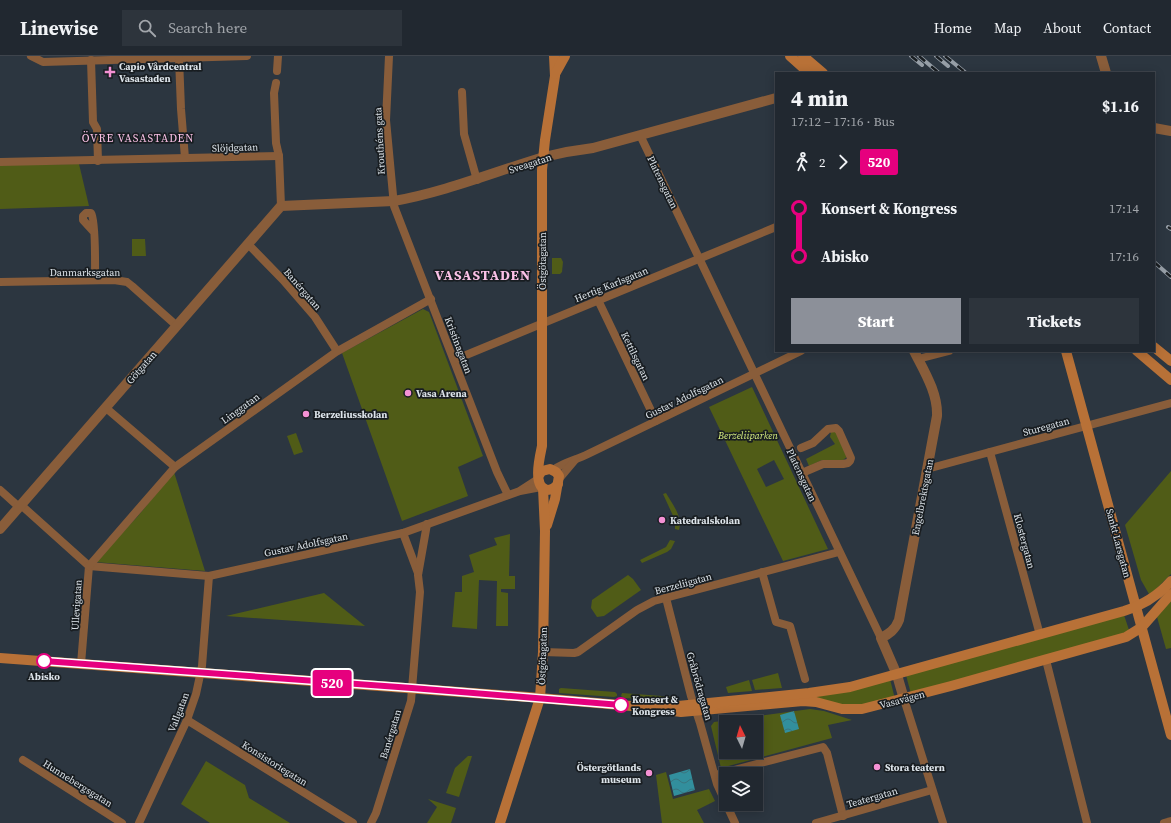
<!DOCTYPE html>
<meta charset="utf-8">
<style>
body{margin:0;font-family:"Source Serif 4",serif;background:#2d343c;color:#f1f3f6;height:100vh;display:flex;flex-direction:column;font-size:15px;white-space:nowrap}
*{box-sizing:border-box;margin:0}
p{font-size:13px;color:#a2a6ab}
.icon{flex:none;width:22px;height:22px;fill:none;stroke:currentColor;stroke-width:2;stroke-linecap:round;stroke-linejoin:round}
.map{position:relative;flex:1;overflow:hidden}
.details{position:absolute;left:775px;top:16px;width:380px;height:280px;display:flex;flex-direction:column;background:#212830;border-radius:0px;box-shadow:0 2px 10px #0003,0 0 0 1px #3e444c}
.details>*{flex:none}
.badge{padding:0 8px;border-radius:3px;font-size:14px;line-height:26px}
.needle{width:26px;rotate:355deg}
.tools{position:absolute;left:719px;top:659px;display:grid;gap:8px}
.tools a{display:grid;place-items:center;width:44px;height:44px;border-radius:0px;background:#212830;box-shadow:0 2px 10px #0003,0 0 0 1px #3e444c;font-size:20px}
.map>.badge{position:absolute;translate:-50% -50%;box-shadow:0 0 0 2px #fff}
.legs{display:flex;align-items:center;gap:6px;height:44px;padding:0 16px;font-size:13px}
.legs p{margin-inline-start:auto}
.headline{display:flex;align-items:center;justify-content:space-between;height:68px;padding:0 16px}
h1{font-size:22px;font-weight:800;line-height:30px}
.primary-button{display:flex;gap:8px;margin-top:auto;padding:8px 16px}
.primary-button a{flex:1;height:46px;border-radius:0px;background:#8c9099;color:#fff;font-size:16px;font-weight:800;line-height:46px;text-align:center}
.primary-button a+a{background:#2d343c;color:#f1f3f6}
ul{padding:0 16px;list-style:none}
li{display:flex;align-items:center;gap:14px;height:48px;font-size:15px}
li i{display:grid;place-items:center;width:6px;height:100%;margin:0 5px;background:currentColor}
li i::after{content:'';width:10px;height:10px;margin:-5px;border:3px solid;border-radius:50%;background:#212830}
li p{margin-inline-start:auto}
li:first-child i{background:linear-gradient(#0000 50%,currentColor 0)}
li:last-child i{background:linear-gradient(currentColor 50%,#0000 0)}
header{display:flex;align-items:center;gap:24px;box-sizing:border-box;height:56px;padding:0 20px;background:#212830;border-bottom:1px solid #3e444c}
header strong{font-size:19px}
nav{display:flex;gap:22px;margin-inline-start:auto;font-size:14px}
.search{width:280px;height:36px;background:#2d343c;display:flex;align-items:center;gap:10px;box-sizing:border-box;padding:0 14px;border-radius:0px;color:#a2a6ab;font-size:15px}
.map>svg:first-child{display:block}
</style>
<header>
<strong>Linewise</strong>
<div class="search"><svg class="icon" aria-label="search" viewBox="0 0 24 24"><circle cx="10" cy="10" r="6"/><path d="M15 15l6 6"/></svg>Search here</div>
<nav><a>Home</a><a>Map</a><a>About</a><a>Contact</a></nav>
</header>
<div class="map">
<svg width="1171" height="767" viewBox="0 0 1171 767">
<defs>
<pattern id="water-waves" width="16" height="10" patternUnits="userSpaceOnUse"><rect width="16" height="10" fill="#328f9d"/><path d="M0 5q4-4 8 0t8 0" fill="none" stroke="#38757f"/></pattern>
</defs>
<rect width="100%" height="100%" fill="#2c3640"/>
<g fill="#505c17" fill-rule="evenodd">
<polygon points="79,108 89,150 0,153 0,109"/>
<polygon points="132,183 145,183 146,200 132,200"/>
<polygon points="552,202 561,202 563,206 562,216 560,218 552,218"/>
<polygon points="423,253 429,256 483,400 458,411 468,440 402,465 342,297"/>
<path d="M 752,331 L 828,493 L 783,505 L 709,351 ZM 774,404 L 784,423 L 766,431 L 757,413 Z"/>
<polygon points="831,376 836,376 847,401 843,404 822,404 809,410 806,403 835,388 830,381"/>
<polygon points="296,377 303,396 294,399 287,380"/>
<polygon points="1171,415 1171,518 1155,534 1149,538 1141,524 1125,469"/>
<polygon points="174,416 205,515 95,506 138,460"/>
<path d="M 666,437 C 672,448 683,460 679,474 L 675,473 L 675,464 L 663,438 Z"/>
<polygon points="510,478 509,520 515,520 515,533 501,533 501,536 508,537 508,570 496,570 497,525 479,524 477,573 452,571 455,536 462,536 462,520 474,516 469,499 497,489 494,482"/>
<polygon points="670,484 675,485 671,493 667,496 642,507 640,504 666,491"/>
<polygon points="628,519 633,523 641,534 604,560 597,561 591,552 592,544"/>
<polygon points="324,537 365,570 226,560"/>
<polygon points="1171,545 1171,592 1166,593 1157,561"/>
<polygon points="1124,559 1130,577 911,638 906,619"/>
<polygon points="778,617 782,632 755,634 752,624"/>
<polygon points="890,623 895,643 853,652 811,641"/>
<polygon points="749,624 752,635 728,637 726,631"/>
<polygon points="561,632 615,636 617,638 617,640 614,641 559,637 559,633"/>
<polygon points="622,637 675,641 677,642 678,644 675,645 625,642 621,640"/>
<path d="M 810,653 L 824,655 L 852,664 L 828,669 L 832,682 L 721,712 L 711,670 L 714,666 ZM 726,666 L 756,666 L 756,696 L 726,696 Z"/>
<polygon points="468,700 472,700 459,741 446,737 455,712"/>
<polygon points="206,705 245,729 249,742 290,767 210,767 181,748"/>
<polygon points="666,716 673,743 709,733 715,745 697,754 704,767 662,767 656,719"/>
<polygon points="428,743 456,752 451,767 427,767 437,751"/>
</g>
<g fill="url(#water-waves)">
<polygon points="794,655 799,673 785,677 780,659"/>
<polygon points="690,713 695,734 674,740 669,719"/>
</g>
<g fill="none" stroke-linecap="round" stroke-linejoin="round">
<g stroke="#895d3a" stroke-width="8">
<polyline points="31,0 43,6 247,0"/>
<polyline points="389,0 386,64 394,150 497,416 508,439"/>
<polyline points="179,2 181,53 185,102"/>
<polyline points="91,4 93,66 97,73 98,105"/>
<polyline points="277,15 278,0"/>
<polyline points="276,27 274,37 276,87 279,100 281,150"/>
<polyline points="462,36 464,78 477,124"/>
<polyline points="640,79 758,325 881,582"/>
<polyline points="0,106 279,100"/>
<path d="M 94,176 L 83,164 L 83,160 L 86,157 L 91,157 C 96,164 95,213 95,224"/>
<polyline points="248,188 283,224 315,261 337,295"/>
<polyline points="0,226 114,224 127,226 132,230 177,270"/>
<polyline points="598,244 656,365"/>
<polyline points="918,303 949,295"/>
<polyline points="454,304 776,171"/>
<polyline points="106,352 175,411"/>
<polyline points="801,392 813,387 828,373 836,372 839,375 851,402 850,405 848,407 843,408 823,408 802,417"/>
<polyline points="990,396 1040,579"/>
<polyline points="927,413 1171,347"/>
<path d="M 553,414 C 564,406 576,404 588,398 L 801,295"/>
<polyline points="559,423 575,404"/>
<polyline points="0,434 19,451"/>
<polyline points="521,434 538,423"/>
<polyline points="21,449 89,510 81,608"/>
<polyline points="403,477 418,517"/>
<polyline points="89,510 209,520 403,477 520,435 541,431"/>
<polyline points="89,510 175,411 336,296 431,243"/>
<polyline points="762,516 776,566 790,570 805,623"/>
<polyline points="666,542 691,640 700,667 717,728 735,767"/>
<polyline points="543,596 574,597 578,596 637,554 654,545 839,496"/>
<polyline points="1046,604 1087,767"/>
<polyline points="904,643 943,767"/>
<polyline points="187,664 353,767"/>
<polyline points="23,704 122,767"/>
<polyline points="715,719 784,701 823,691 827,697 843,760"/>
<polyline points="139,767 187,664 196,638 202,610 209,520"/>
<polyline points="371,767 376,757 411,645 420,536 418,519 427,468"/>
<polyline points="816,767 932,734"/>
<polyline points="1164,767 1171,765"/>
</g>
<g stroke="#895d3a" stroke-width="10">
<polyline points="1101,0 1106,17"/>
<polyline points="1154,72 1171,75"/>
<path d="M 0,473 L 281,150 L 394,145 C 445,136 494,116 544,101 C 560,97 576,94 593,92 L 776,42"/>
<path d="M 904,643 L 897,619 L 881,582 C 889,578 895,574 899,564 L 937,360 C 938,337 924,315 914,295"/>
</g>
<g stroke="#b87137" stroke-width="10">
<path d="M 554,0 L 555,20 L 545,84 L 542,114 L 542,390 C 540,400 532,431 547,434 C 552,434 555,432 558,428"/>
<polyline points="790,0 809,17"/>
<polyline points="803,0 823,17"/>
<polyline points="555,18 565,0"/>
<polyline points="1154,291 1171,305"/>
<polyline points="1066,295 1171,679"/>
<polyline points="1137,295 1171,324"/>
<polyline points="539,419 542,415 550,413 556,416 559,420 555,443 547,469"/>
<polyline points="0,602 528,641 654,652 681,656 803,645 816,646 842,653 862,653 951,630 1126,581 1142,571 1171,538"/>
<path d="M 668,651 L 809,637 L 850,631 L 1124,555 C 1143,549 1158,540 1171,525"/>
<polyline points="500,767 540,642 543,596 545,475 543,432"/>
</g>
<g stroke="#979fa7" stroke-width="4">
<g id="rail">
<polyline points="911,0 922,9"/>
<polyline points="919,0 939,17"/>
<polyline points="936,0 948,10"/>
<polyline points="945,0 966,17"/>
<polyline points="1168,171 1171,173"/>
<polyline points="1154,206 1171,221"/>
</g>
</g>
<use href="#rail" stroke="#181d21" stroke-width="2.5" stroke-dasharray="8" stroke-linecap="butt"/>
</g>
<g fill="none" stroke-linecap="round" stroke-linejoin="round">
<g stroke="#fff" stroke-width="9">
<polyline id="line-1" points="44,605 412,632 621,649"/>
</g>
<use href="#line-1" stroke="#e6007e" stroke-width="6"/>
</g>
<g fill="#f491d4" stroke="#181d21" stroke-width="1.5">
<path d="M108 10h4v4h4v4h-4v4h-4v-4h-4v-4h4z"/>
<circle cx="408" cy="337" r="4"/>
<circle cx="306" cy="358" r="4"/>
<circle cx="662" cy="464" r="4"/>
<circle cx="877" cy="711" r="4"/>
<circle cx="649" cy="717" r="4"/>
</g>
<g fill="#fff" stroke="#e6007e" stroke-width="2">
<circle cx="44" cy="605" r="7"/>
<circle cx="621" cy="649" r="7"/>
</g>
<g text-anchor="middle" stroke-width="3.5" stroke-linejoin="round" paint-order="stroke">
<g font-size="10" font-weight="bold" fill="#dde4ea" stroke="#181d21" text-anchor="start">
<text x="119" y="14">Capio Vårdcentral<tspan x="119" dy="12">Vasastaden</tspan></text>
<text x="416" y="341">Vasa Arena</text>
<text x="314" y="362">Berzeliusskolan</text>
<text x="670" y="468">Katedralskolan</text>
<text x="641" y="715" text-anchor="end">Östergötlands<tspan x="641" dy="12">museum</tspan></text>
<text x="885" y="715">Stora teatern</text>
</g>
<g font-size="10" fill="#dde4ea" stroke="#181d21">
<text transform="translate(379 85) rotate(-93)" y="4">Krouthéns gata</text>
<text transform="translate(235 91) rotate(-2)" y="4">Slöjdgatan</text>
<text transform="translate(530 107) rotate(-18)" y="4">Sveagatan</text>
<text transform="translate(663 126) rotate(64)" y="4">Platensgatan</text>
<text transform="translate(542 205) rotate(-90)" y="4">Östgötagatan</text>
<text x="85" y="220">Danmarksgatan</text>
<text transform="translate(611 228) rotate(-22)" y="4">Hertig Karlsgatan</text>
<text transform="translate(303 233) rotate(49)" y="4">Banérgatan</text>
<text transform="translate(459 289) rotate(69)" y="4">Kristinagatan</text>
<text transform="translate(636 300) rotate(64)" y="4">Kettilsgatan</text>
<text transform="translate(141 311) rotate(-49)" y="4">Götgatan</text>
<text transform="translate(684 341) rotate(-26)" y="4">Gustav Adolfsgatan</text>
<text transform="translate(240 352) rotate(-36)" y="4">Linggatan</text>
<text transform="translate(1046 370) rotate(-15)" y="4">Sturegatan</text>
<text transform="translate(802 419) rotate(65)" y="4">Platensgatan</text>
<text transform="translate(922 441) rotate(-79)" y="4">Engelbrektsgatan</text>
<text transform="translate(1025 485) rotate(75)" y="4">Klostergatan</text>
<text transform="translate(1119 487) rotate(75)" y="4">Sankt Larsgatan</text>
<text transform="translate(306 488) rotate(-12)" y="4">Gustav Adolfsgatan</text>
<text transform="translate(683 527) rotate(-15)" y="4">Berzeliigatan</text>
<text transform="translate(76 549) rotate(-86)" y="4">Ullevigatan</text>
<text transform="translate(542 600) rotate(-88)" y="4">Östgötagatan</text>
<text transform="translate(700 630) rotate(74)" y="4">Gråbrödragatan</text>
<text transform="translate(902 643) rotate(-15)" y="4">Vasavägen</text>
<text transform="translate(178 656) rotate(-69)" y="4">Vallgatan</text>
<text transform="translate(390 678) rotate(-73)" y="4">Banérgatan</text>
<text transform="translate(275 707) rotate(32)" y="4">Konsistoriegatan</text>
<text transform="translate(78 727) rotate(32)" y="4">Hunnebergsgatan</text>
<text transform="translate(872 741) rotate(-16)" y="4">Teatergatan</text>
</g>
<g font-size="10" font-style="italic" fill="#d8ef80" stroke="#181d21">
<text x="748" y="383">Berzeliiparken</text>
</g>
<g font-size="10" font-weight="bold" fill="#dde4ea" stroke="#181d21">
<text x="44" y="624">Abisko</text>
<text x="632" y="647" text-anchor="start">Konsert &amp;<tspan x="632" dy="12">Kongress</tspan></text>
</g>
<g font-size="11" letter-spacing="1" fill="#fac1e6" stroke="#181d21">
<text x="138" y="86">ÖVRE VASASTADEN</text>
</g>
<g font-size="14" font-weight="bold" letter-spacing="1" fill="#fac1e6" stroke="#181d21">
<text x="483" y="224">VASASTADEN</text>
</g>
</g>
</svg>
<div class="tools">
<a><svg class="needle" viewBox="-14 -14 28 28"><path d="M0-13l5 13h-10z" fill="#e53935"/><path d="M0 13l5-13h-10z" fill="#a2a6ab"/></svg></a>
<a><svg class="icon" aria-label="layers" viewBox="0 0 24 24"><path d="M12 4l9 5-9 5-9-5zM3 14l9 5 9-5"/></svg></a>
</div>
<b class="badge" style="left:332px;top:627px;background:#e6007e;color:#fff">520</b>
<section class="details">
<div class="headline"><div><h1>4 min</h1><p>17:12 – 17:16 · Bus</p></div><b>$1.16</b></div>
<div class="legs"><svg class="icon" aria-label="walk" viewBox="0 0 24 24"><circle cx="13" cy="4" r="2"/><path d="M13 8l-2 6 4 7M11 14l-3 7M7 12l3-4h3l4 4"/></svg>2<svg class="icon" aria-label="forward" viewBox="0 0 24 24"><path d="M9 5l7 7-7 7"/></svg><b class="badge" style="background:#e6007e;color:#fff">520</b></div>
<ul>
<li><i style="color:#e6007e"></i><b>Konsert &amp; Kongress</b><p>17:14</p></li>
<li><i style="color:#e6007e"></i><b>Abisko</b><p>17:16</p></li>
</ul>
<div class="primary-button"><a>Start</a><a>Tickets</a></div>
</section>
</div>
